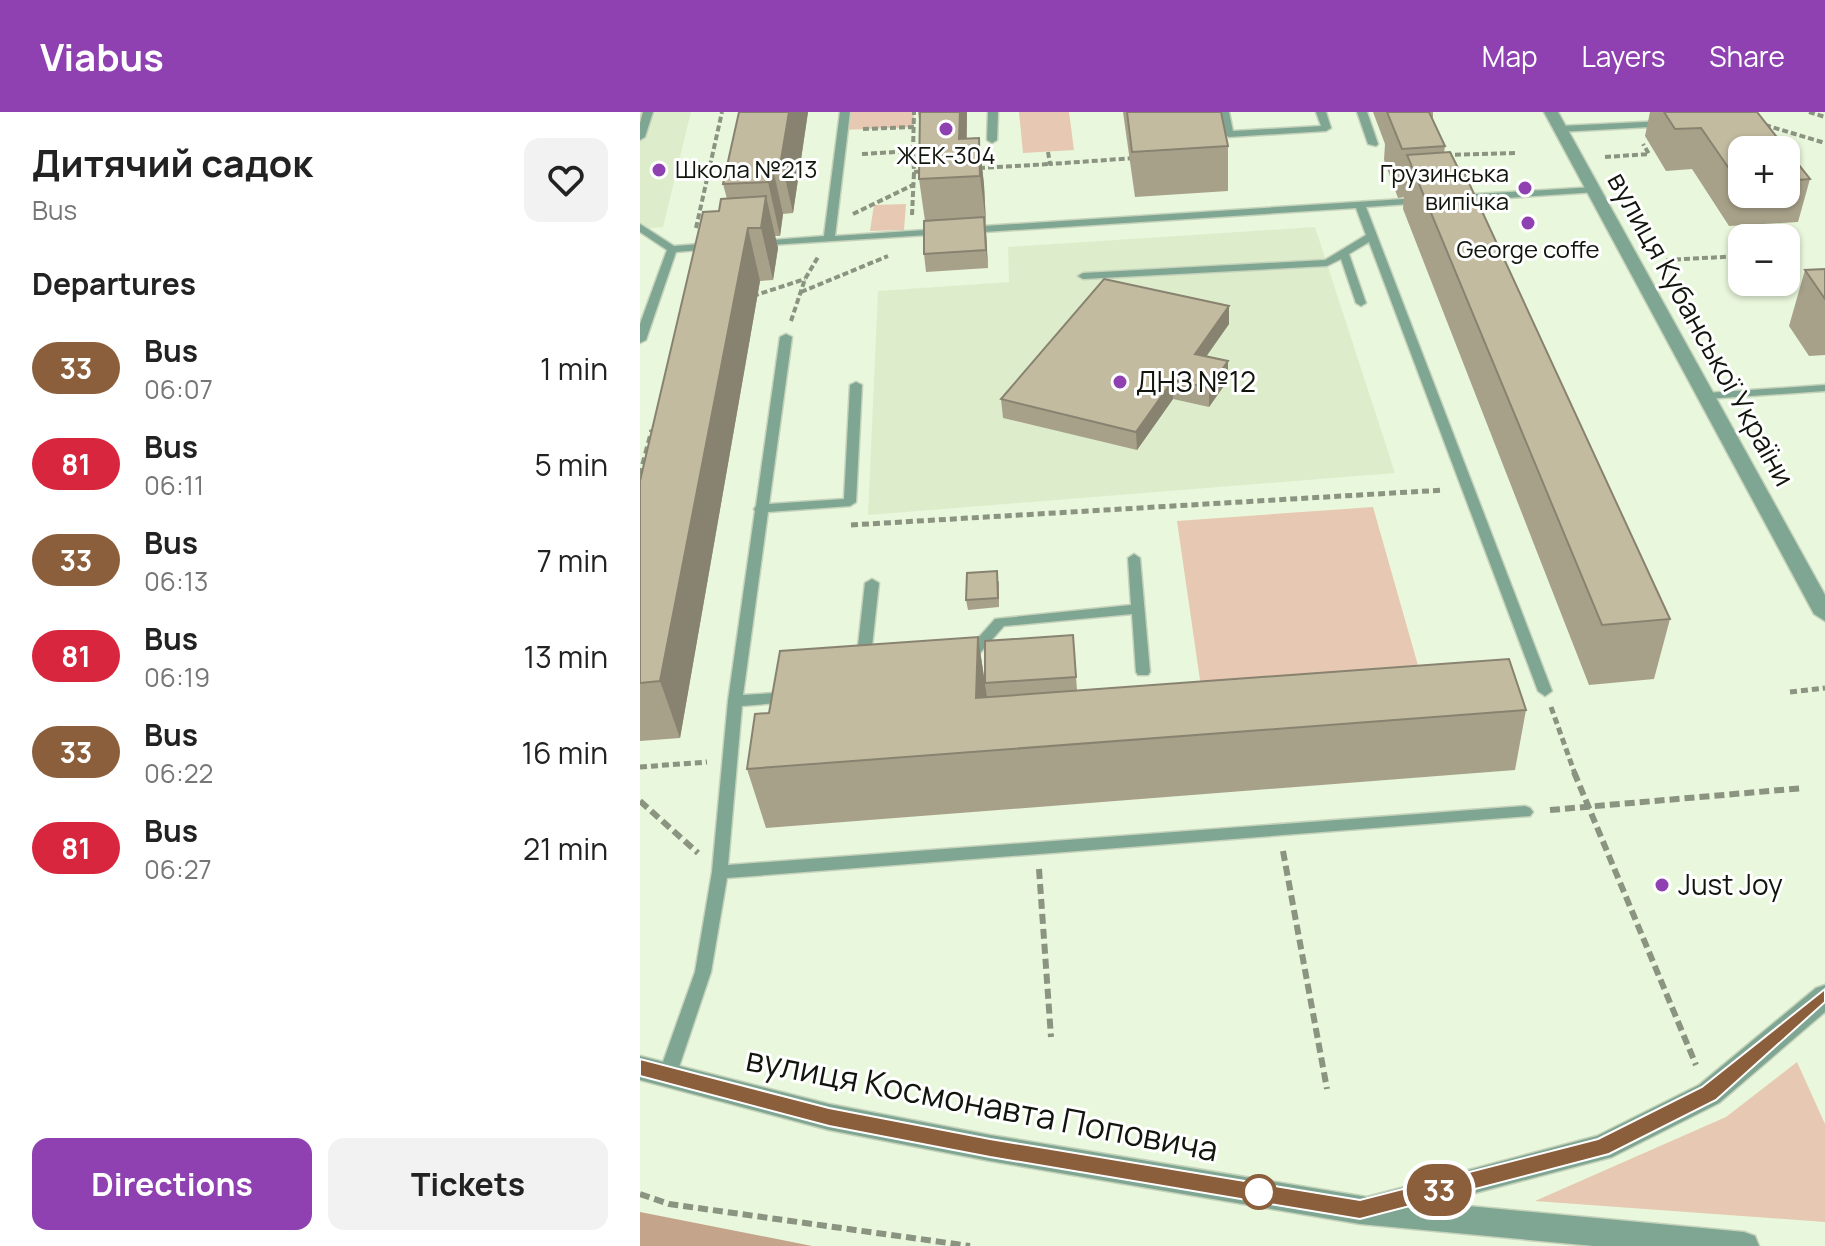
<!DOCTYPE html>
<meta charset="utf-8">
<style>
body{margin:0;font-family:Manrope,sans-serif;background:#f2f2f2;color:#222;height:100vh;display:flex;flex-direction:column;font-size:30px;white-space:nowrap}
*{box-sizing:border-box;margin:0}
p{font-size:26px;color:#767676}
.icon{flex:none;width:44px;height:44px;fill:none;stroke:currentColor;stroke-width:2;stroke-linecap:round;stroke-linejoin:round}
.map{position:relative;flex:1;overflow:hidden}
.drawer{display:flex;flex-direction:column;background:#fff;width:640px}
.drawer>*{flex:none}
.badge{padding:0 16px;border-radius:26px;font-size:28px;line-height:52px}
.buttons{position:absolute;left:1088px;top:24px;display:grid;gap:16px}
.buttons a{display:grid;place-items:center;width:72px;height:72px;border-radius:16px;background:#fff;box-shadow:0 2px 6px #0004;font-size:40px}
.map>.badge{position:absolute;translate:-50% -50%;box-shadow:0 0 0 4px #fff}
h2{padding:0 32px;font-size:30px;line-height:72px}
.round{display:grid;place-items:center;flex:none;width:84px;height:84px;border-radius:16px;background:#f2f2f2}
.head{display:flex;align-items:center;justify-content:space-between;height:136px;padding:0 32px}
h1{font-size:38px;font-weight:700;line-height:60px}
.cta{display:flex;gap:16px;margin-top:auto;padding:16px 32px}
.cta a{flex:1;height:92px;border-radius:16px;background:#8f41b2;color:#fff;font-size:32px;font-weight:700;line-height:92px;text-align:center}
.cta a+a{background:#f2f2f2;color:#222}
ul{padding:0;list-style:none}
li{display:flex;align-items:center;gap:24px;height:96px;padding:0 32px}
li div{flex:1}
li b{display:block;font-size:30px}
li em{font-style:normal}
li .badge{min-width:88px;font-weight:700;text-align:center}
header{display:flex;align-items:center;gap:48px;box-sizing:border-box;height:112px;padding:0 40px;background:#8f41b2;color:#fff}
header strong{font-size:38px}
nav{display:flex;gap:44px;margin-inline-start:auto;font-size:28px}
main{display:flex;flex:1;min-height:0}
.map>svg:first-child{display:block}
</style>
<header>
<strong>Viabus</strong>
<nav><a>Map</a><a>Layers</a><a>Share</a></nav>
</header>
<main>
<section class="drawer">
<div class="head"><div><h1>Дитячий садок</h1><p>Bus</p></div><a class="round"><svg class="icon" aria-label="heart" viewBox="0 0 24 24"><path d="M12 20l-8-8c-3-5 5-10 8-4 3-6 11-1 8 4z"/></svg></a></div>
<h2>Departures</h2>
<ul>
<li><span class="badge" style="background:#8b5e3c;color:#fff">33</span><div><b>Bus</b><p>06:07</p></div><em>1 min</em></li>
<li><span class="badge" style="background:#d7263d;color:#fff">81</span><div><b>Bus</b><p>06:11</p></div><em>5 min</em></li>
<li><span class="badge" style="background:#8b5e3c;color:#fff">33</span><div><b>Bus</b><p>06:13</p></div><em>7 min</em></li>
<li><span class="badge" style="background:#d7263d;color:#fff">81</span><div><b>Bus</b><p>06:19</p></div><em>13 min</em></li>
<li><span class="badge" style="background:#8b5e3c;color:#fff">33</span><div><b>Bus</b><p>06:22</p></div><em>16 min</em></li>
<li><span class="badge" style="background:#d7263d;color:#fff">81</span><div><b>Bus</b><p>06:27</p></div><em>21 min</em></li>
</ul>
<div class="cta"><a>Directions</a><a>Tickets</a></div>
</section>
<div class="map">
<svg width="1185" height="1134" viewBox="0 0 1185 1134">
<rect width="100%" height="100%" fill="#e9f7dc"/>
<g fill="#ddedcb">
<polygon points="0,0 51,0 23,115 0,117"/>
<polygon points="675,115 755,361 228,403 238,179 369,170 368,135"/>
</g>
<g fill="#e7c8b2">
<polygon points="205,0 274,0 274,15 203,18"/>
<polygon points="379,0 429,0 434,38 383,41"/>
<polygon points="266,92 264,118 230,119 234,93"/>
<polygon points="733,395 779,557 561,575 537,409"/>
<polygon points="1157,950 1185,1012 1185,1110 895,1089 1086,1005"/>
</g>
<polygon fill="#c4a48b" points="0,1100 172,1134 0,1134"/>
<g fill="none" stroke-linecap="round" stroke-linejoin="round">
<g stroke="#c6d3bb" stroke-width="3">
<g id="service">
<polygon points="3,0 13,0 5,25 0,28 0,11"/>
<polygon points="200,0 210,0 195,124 300,117 305,120 304,122 114,134 114,130 118,129 184,124"/>
<polygon points="348,0 358,0 357,28 352,31 347,28"/>
<polygon points="579,0 589,0 593,19 681,14 676,0 686,0 691,16 686,19 589,25 584,22"/>
<polygon points="717,0 727,0 738,32 736,34 728,32"/>
<polygon points="1024,9 1029,12 1027,14 920,20 915,17 920,14"/>
<polygon points="954,75 959,78 957,80 820,89 815,86 820,83"/>
<polygon points="779,86 782,87 782,91 726,95 912,579 905,584 898,579 729,130 709,142 726,191 721,194 716,191 701,147 687,154 443,167 438,164 443,161 685,148 726,123 716,96 329,121 324,118 329,115"/>
<polygon points="0,112 34,134 73,131 78,134 73,137 36,140 6,228 0,231 0,212 27,138 0,120"/>
<polygon points="146,222 152,225 129,392 204,387 210,273 216,270 222,273 216,390 210,394 128,400 103,583 150,580 157,585 150,590 102,594 88,753 885,694 890,696 893,700 890,704 87,766 71,860 36,964 33,969 27,972 21,969 18,964 55,860 72,760 88,589 115,399 114,397 116,394 140,225"/>
<polygon points="1185,273 1185,279 1066,287 1060,284 1066,281"/>
<polygon points="494,442 500,446 510,560 508,563 498,563 496,560 492,502 364,514 332,550 322,550 320,547 322,544 355,507 491,493 488,446"/>
<polygon points="232,467 239,471 230,552 223,557 216,552 225,471"/>
</g>
</g>
<g stroke="#c6d3bb" stroke-width="3">
<g id="tertiary">
<polygon points="904,0 918,0 1185,483 1185,509 1174,502"/>
<polygon points="1185,873 1185,900 1079,991 972,1045 797,1091 1104,1120 1115,1124 1119,1134 954,1134 720,1112 350,1049 189,1018 0,968 0,944 189,992 350,1023 727,1085 957,1024 1059,973 1176,876"/>
</g>
</g>
<g stroke="#8b9481" stroke-width="4" stroke-dasharray="6 3" stroke-linecap="butt">
<polyline points="1169,0 1185,5"/>
<polyline points="1125,13 1185,31"/>
<polyline points="223,17 274,15"/>
<polyline points="273,39 274,0"/>
<polyline points="408,40 410,52 495,46"/>
<polyline points="222,42 273,39 274,60 285,59"/>
<polyline points="806,43 877,41"/>
<polyline points="965,45 1009,42 1003,32"/>
<polyline points="339,56 410,52"/>
<polyline points="213,102 273,73"/>
<polyline points="272,103 274,60"/>
<polyline points="56,116 82,0"/>
<polyline points="1026,148 1102,144"/>
<polyline points="161,180 248,144"/>
<polyline points="113,184 165,167"/>
<polyline points="151,209 165,167 178,145"/>
</g>
<g stroke="#8b9481" stroke-width="5" stroke-dasharray="7 4" stroke-linecap="butt">
<polyline points="0,363 12,318"/>
<polyline points="211,413 804,378"/>
<polyline points="1150,580 1185,576"/>
<polyline points="911,595 935,662"/>
<polyline points="0,655 67,650"/>
</g>
<g stroke="#8b9481" stroke-width="6" stroke-dasharray="10 5" stroke-linecap="butt">
<polyline points="934,660 1056,953"/>
<polyline points="0,689 58,741"/>
<polyline points="910,698 1164,676"/>
<polyline points="643,739 687,977"/>
<polyline points="399,757 411,925"/>
<polyline points="0,1082 29,1092 330,1134"/>
</g>
<use href="#service" fill="#7fa693" fill-rule="evenodd"/>
<use href="#tertiary" fill="#7fa693" fill-rule="evenodd"/>
</g>
<g fill="#a8a18a" fill-rule="evenodd">
<polygon points="99,0 168,0 153,101 143,102 140,124 135,124 138,136 133,168 120,169 40,626 0,629 0,369 87,87 83,72"/>
<polygon points="278,0 327,0 327,27 339,26 344,73 348,156 286,160 284,142 285,109 279,67 280,14"/>
<polygon points="483,0 581,0 588,34 588,79 495,85"/>
<polygon points="733,0 793,0 793,8 805,34 804,41 1030,507 1014,567 949,573 763,97 764,85 758,86 744,48 745,32"/>
<path d="M 1010,0 L 1117,0 L 1170,67 L 1158,110 L 1089,114 L 1052,57 L 1026,59 L 1005,24 ZM 1102,38 L 1146,38 L 1146,82 L 1102,82 Z"/>
<polygon points="1185,157 1185,243 1169,244 1149,214 1165,158"/>
<polygon points="589,212 566,245 588,268 569,295 533,287 497,338 363,306 361,287"/>
<polygon points="359,469 359,495 328,498 326,488"/>
<polygon points="433,523 437,578 886,598 875,658 126,716 107,657 129,601 338,525 347,585 345,571"/>
</g>
<g fill="#888370">
<polygon points="149,0 168,0 153,101 141,48"/>
<polygon points="320,0 327,0 325,65 319,27"/>
<polygon points="339,26 344,73 346,111 340,64"/>
<polygon points="131,48 143,102 140,124 128,70"/>
<polygon points="126,84 138,136 133,168 121,116"/>
<polygon points="344,105 346,123 348,156 346,138"/>
<polygon points="108,116 120,169 40,626 20,569"/>
<polygon points="589,194 589,212 555,260 555,242"/>
<polygon points="588,249 588,268 569,295 569,276"/>
<polygon points="533,268 533,287 497,338 496,320"/>
<polygon points="338,525 347,585 336,586"/>
</g>
<g fill="#c3bba0" stroke="#888370" stroke-width="2">
<polygon points="99,0 149,0 141,48 131,48 128,70 83,72"/>
<polygon points="280,0 320,0 319,27 339,26 340,64 279,67"/>
<polygon points="487,0 581,0 588,34 492,40"/>
<polygon points="747,0 789,0 805,34 762,37"/>
<polygon points="1024,0 1117,0 1170,67 1146,69 1146,38 1102,38 1102,71 1099,71 1061,16 1035,17"/>
<polygon points="810,40 819,58 823,58 1030,507 962,513 767,43"/>
<polygon points="126,84 121,116 108,116 20,569 0,571 0,369 63,100 79,99 81,87"/>
<polygon points="344,105 346,138 284,142 284,109"/>
<polygon points="1185,157 1185,187 1165,158"/>
<polygon points="464,167 589,194 555,242 588,249 569,276 533,268 496,320 361,287"/>
<polygon points="357,459 358,486 326,488 327,461"/>
<polygon points="433,523 436,565 345,571 345,529"/>
<polygon points="338,525 336,586 869,547 886,598 107,657 115,602 129,601 140,539"/>
</g>
<polygon fill="#8b5e3c" stroke="#fff" stroke-width="2" points="1185,877 1185,890 1076,988 969,1042 720,1107 350,1045 189,1014 0,964 0,947 189,996 350,1027 720,1088 958,1027 1062,975"/>
<g fill="#8f41b2" stroke="#fff" stroke-width="3">
<circle cx="306" cy="17" r="8"/>
<circle cx="19" cy="58" r="8"/>
<circle cx="885" cy="76" r="8"/>
<circle cx="888" cy="111" r="8"/>
<circle cx="480" cy="270" r="8"/>
<circle cx="1022" cy="773" r="8"/>
</g>
<circle fill="#fff" stroke="#8b5e3c" stroke-width="4" cx="619" cy="1080" r="16"/>
<g text-anchor="middle" stroke-width="6" stroke-linejoin="round" paint-order="stroke">
<g font-size="24" fill="#11150c" stroke="#fff">
<text x="306" y="52">ЖЕК-304</text>
<text x="35" y="66" text-anchor="start">Школа №213</text>
<text x="869" y="70" text-anchor="end">Грузинська<tspan x="869" dy="28">випічка</tspan></text>
<text x="888" y="146">George coffe</text>
</g>
<g font-size="28" fill="#11150c" stroke="#fff">
<text transform="translate(1061 217) rotate(61)" y="10">вулиця Кубанської України</text>
</g>
<g font-size="28" fill="#11150c" stroke="#fff" text-anchor="start">
<text x="496" y="280">ДНЗ №12</text>
<text x="1038" y="783">Just Joy</text>
</g>
<g font-size="34" fill="#11150c" stroke="#fff">
<text transform="translate(342 992) rotate(11)" y="12">вулиця Космонавта Поповича</text>
</g>
</g>
</svg>
<div class="buttons">
<a>+</a>
<a>−</a>
</div>
<b class="badge" style="left:799px;top:1078px;background:#8b5e3c;color:#fff">33</b>
</div>
</main>
